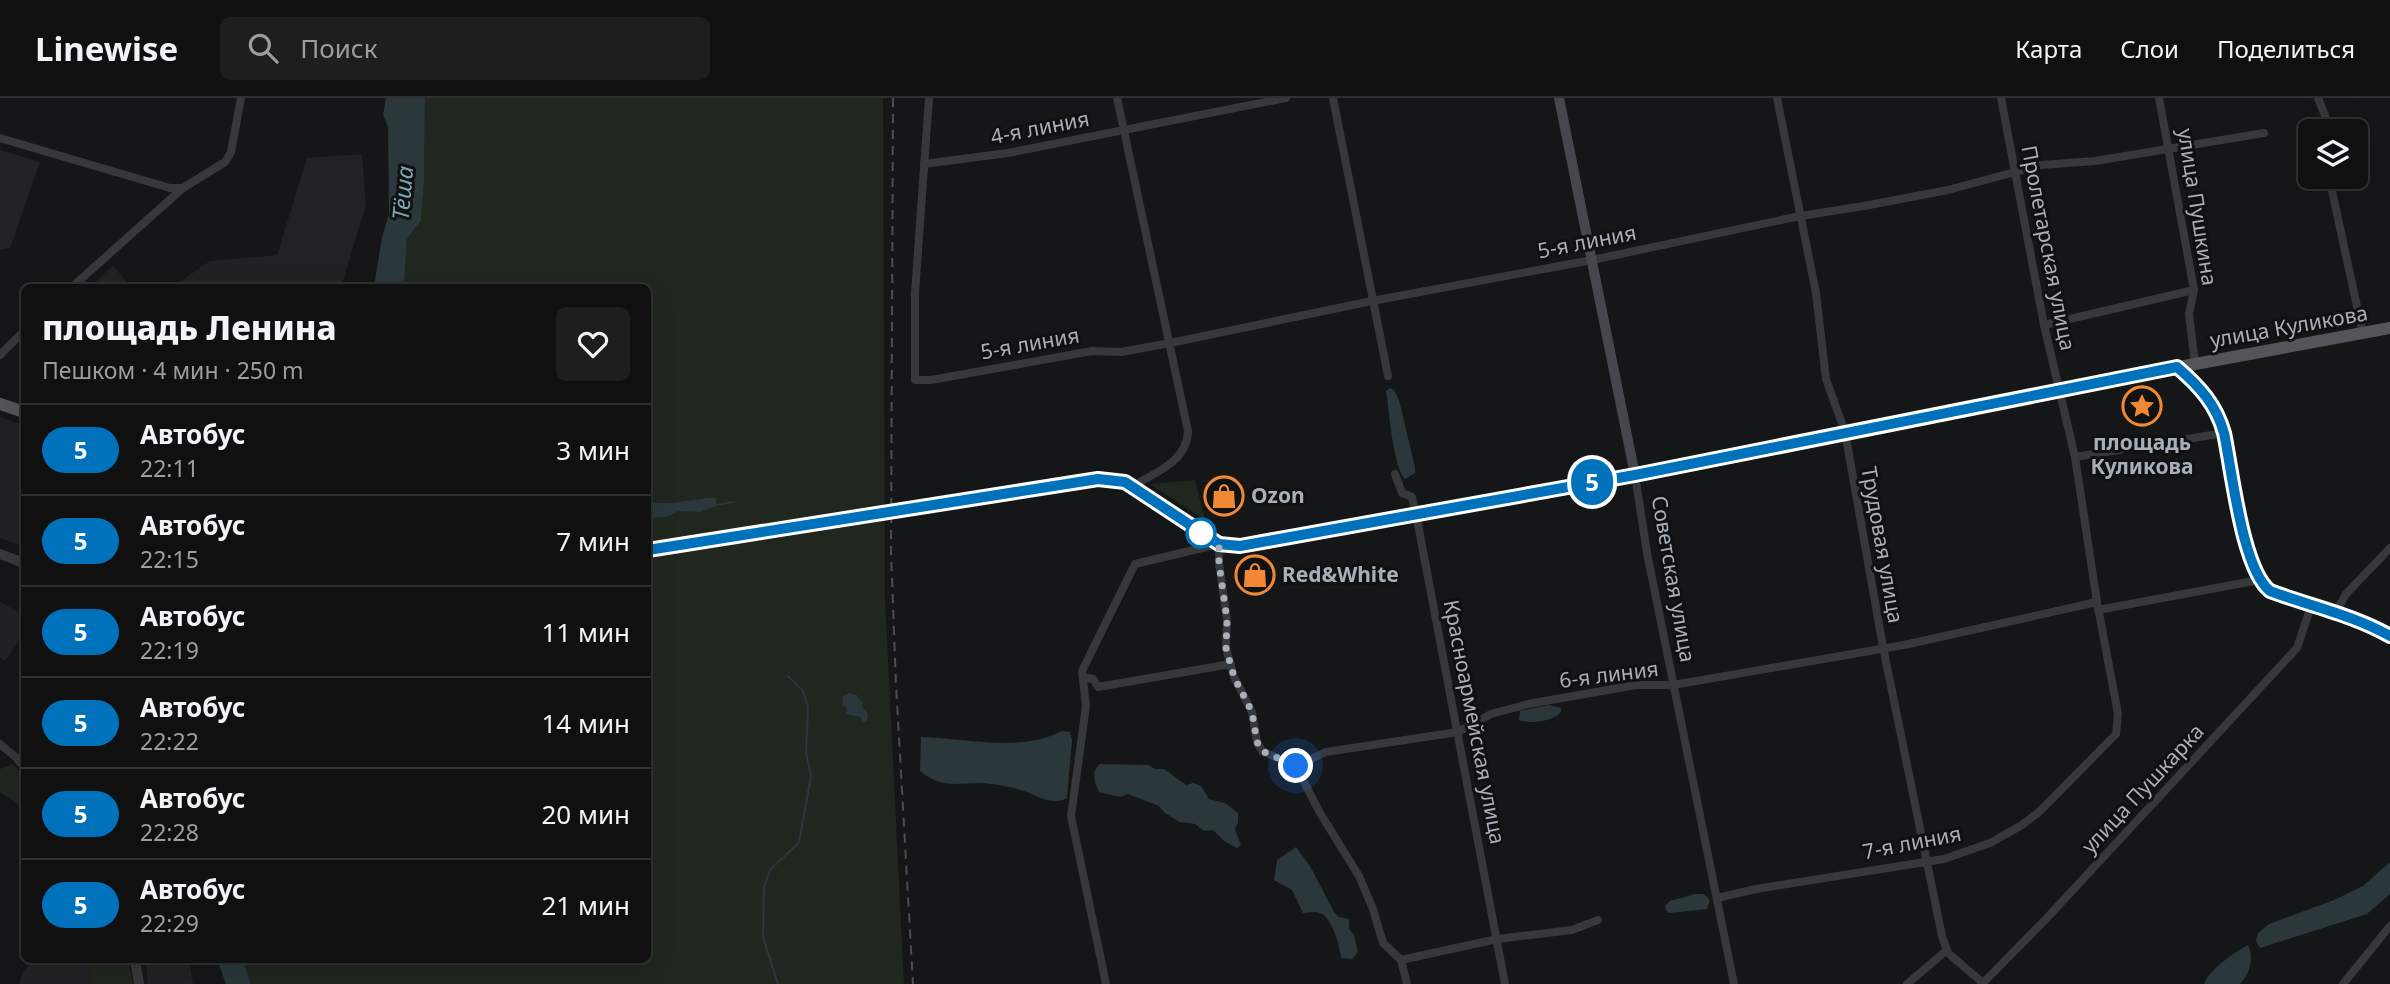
<!DOCTYPE html>
<html lang="ru">
<meta charset="utf-8">
<style>
body{margin:0;font-family:"Noto Sans",sans-serif;background:#1e1e1f;color:#f1f3f6;height:100vh;display:flex;flex-direction:column;font-size:26px;white-space:nowrap}
*{box-sizing:border-box;margin:0}
p{font-size:23px;color:#9c9d9f}
.icon{flex:none;width:38px;height:38px;fill:none;stroke:currentColor;stroke-width:2;stroke-linecap:round;stroke-linejoin:round}
.map{position:relative;flex:1;overflow:hidden}
.panel{position:absolute;left:21px;top:186px;width:630px;height:679px;display:flex;flex-direction:column;background:#101011;border-radius:10px;box-shadow:0 7px 28px #0002,0 0 0 2px #303031}
.panel>*{flex:none}
.badge{padding:0 14px;border-radius:23px;font-size:24px;line-height:46px}
.fabs{position:absolute;left:2298px;top:21px;display:grid;gap:14px}
.fabs a{display:grid;place-items:center;width:70px;height:70px;border-radius:10px;background:#101011;box-shadow:0 7px 28px #0002,0 0 0 2px #303031;font-size:35px}
.you{position:absolute;width:35px;height:35px;margin:-18px;border:5px solid #fff;border-radius:50%;background:#1a73e8;box-shadow:0 0 0 10px #1a73e833}
.map>.badge{position:absolute;translate:-50% -50%;box-shadow:0 0 0 4px #fff}
.round{display:grid;place-items:center;flex:none;width:74px;height:74px;border-radius:10px;background:#1e1e1f}
.overview{display:flex;align-items:center;justify-content:space-between;height:119px;padding:0 21px}
h1{font-size:33px;font-weight:800;line-height:52px}
ul{padding:0;list-style:none}
li{display:flex;align-items:center;gap:21px;height:91px;padding:0 21px;border-top:2px solid #303031}
li div{flex:1}
li b{display:block;font-size:26px}
li em{font-style:normal}
li .badge{min-width:77px;font-weight:700;text-align:center}
header{display:flex;align-items:center;gap:42px;box-sizing:border-box;height:98px;padding:0 35px;background:#101011;border-bottom:2px solid #303031}
header strong{font-size:33px}
nav{display:flex;gap:38px;margin-inline-start:auto;font-size:24px}
.search{width:490px;height:63px;background:#1e1e1f;display:flex;align-items:center;gap:18px;box-sizing:border-box;padding:0 24px;border-radius:10px;color:#9c9d9f;font-size:26px}
.map>svg:first-child{display:block}
</style>
<header>
<strong>Linewise</strong>
<div class="search"><svg class="icon" aria-label="search" viewBox="0 0 24 24"><circle cx="10" cy="10" r="6"/><path d="M15 15l6 6"/></svg>Поиск</div>
<nav><a>Карта</a><a>Слои</a><a>Поделиться</a></nav>
</header>
<div class="map">
<svg width="2390" height="886" viewBox="0 0 2390 886">
<rect width="100%" height="100%" fill="#151617"/>
<g fill="#212224">
<polygon points="0,52 40,64 10,150 0,152"/>
<polygon points="362,56 366,107 341,189 172,189 210,163 277,157 307,60"/>
<polygon points="113,167 130,189 89,189 95,185"/>
<polygon points="0,319 24,327 24,449 0,440"/>
<polygon points="0,504 24,517 24,536 5,563 0,560"/>
<polygon points="34,861 93,861 95,886 19,886 23,875"/>
<polygon points="167,861 189,861 193,886 148,886 146,864"/>
</g>
<g fill="#20271f">
<polygon points="425,0 883,0 885,500 904,886 251,886 242,861 648,861 648,189 404,189 407,141 421,121 424,83"/>
<polygon points="1195,382 1205,422 1150,386"/>
<polygon points="13,666 24,678 24,711 0,694 0,671"/>
<polygon points="89,861 128,861 133,886 91,886"/>
</g>
<g fill="#2b373b">
<polygon points="386,0 425,0 424,83 421,122 407,141 404,189 374,189 382,139 389,116 388,29 383,17"/>
<path d="M 1390,290 L 1394,292 L 1399,302 L 1415,369 L 1415,375 L 1405,381 C 1393,370 1389,311 1386,293 Z"/>
<polygon points="708,400 716,400 716,408 700,414 679,413 666,419 654,420 648,423 648,405 672,405"/>
<polygon points="849,595 857,597 858,601 863,604 862,609 868,616 867,623 863,625 860,619 846,616 847,610 842,608 843,598"/>
<path d="M 1549,607 L 1561,610 L 1561,614 C 1551,624 1532,626 1519,622 L 1520,613 Z"/>
<path d="M 1062,633 L 1070,634 L 1072,642 L 1067,700 C 1050,709 1036,696 1020,692 C 1009,688 994,686 982,685 C 956,685 942,691 920,673 L 921,639 C 968,640 1018,655 1062,633 Z"/>
<path d="M 1100,666 L 1148,667 L 1155,671 L 1164,671 L 1186,687 L 1193,685 L 1201,688 L 1209,701 L 1225,705 L 1238,715 L 1238,724 L 1235,732 L 1241,747 L 1237,750 L 1224,743 L 1213,732 L 1204,733 L 1195,726 L 1180,724 L 1165,715 L 1159,708 L 1128,696 L 1120,699 L 1099,694 C 1095,684 1090,674 1100,666 Z"/>
<path d="M 1296,749 L 1310,768 L 1334,814 L 1339,819 L 1349,821 L 1349,831 L 1354,837 L 1358,854 L 1352,861 L 1341,860 C 1340,848 1332,819 1320,815 C 1315,813 1309,815 1303,815 L 1292,792 L 1274,782 L 1277,762 Z"/>
<polygon points="2390,764 2390,796 2367,816 2260,850 2256,843 2258,835 2269,826 2334,802 2363,788"/>
<polygon points="1695,796 1704,796 1710,802 1707,811 1669,815 1666,812 1665,808 1670,803"/>
<path d="M 2248,847 C 2254,860 2250,876 2240,886 L 2204,886 C 2210,870 2233,856 2248,847 Z"/>
<polygon points="217,861 242,861 251,886 226,886"/>
</g>
<g fill="none" stroke-linecap="round" stroke-linejoin="round">
<g stroke="#2b373b" stroke-width="2">
<polyline points="716,407 732,404"/>
<polyline points="778,886 763,839 764,789 770,772 799,744 811,678 806,654 808,609 803,593 788,578"/>
</g>
<g stroke="#36383c" stroke-width="8">
<polyline points="929,0 915,195 915,282 931,282 1092,253 1121,254 1170,245 1372,203 1592,162 1800,118 1864,108 1948,92 2041,67 2095,63 2264,35"/>
<path d="M 1117,0 L 1188,333 C 1187,364 1156,374 1133,388"/>
<polyline points="1333,0 1388,278"/>
<polyline points="1777,0 1816,195 1826,281 1845,334 1883,549 1942,838 1948,855 1983,885"/>
<polyline points="2159,0 2194,192 2189,216 2195,266"/>
<polyline points="2318,0 2326,20 2325,33"/>
<polyline points="0,40 170,90 183,90"/>
<polyline points="924,66 1008,55 1286,0"/>
<polyline points="2329,79 2363,236"/>
<polyline points="72,189 183,90 225,64 231,54 241,0"/>
<polyline points="2044,227 2194,192"/>
<polyline points="0,257 24,233"/>
<polyline points="2075,359 2224,335"/>
<polyline points="1395,376 1402,395 1412,399 1416,416 1505,886"/>
<polyline points="1635,377 1647,455 1734,886"/>
<polyline points="2098,512 2259,482"/>
<polyline points="2336,514 2346,496 2390,450"/>
<polyline points="1083,579 1093,581 1098,589 1231,566"/>
<polyline points="0,646 19,662"/>
<polyline points="1296,668 1326,654 1458,634 1491,616 1528,606 1636,587 1673,587 1904,547 2097,504"/>
<polyline points="1296,668 1320,715 1359,778 1373,811 1383,845 1401,862 1407,886"/>
<polyline points="1717,800 1756,791 1944,761 1990,745 2022,727 2039,714 2116,636 2118,616 2097,504 2075,359 2044,227 2001,0"/>
<polyline points="1401,862 1497,841 1572,832 1598,822"/>
<polyline points="1106,886 1071,718 1086,608 1082,573 1135,466 1219,446 1219,465 1227,522 1226,550 1234,579 1252,614 1257,644 1262,653 1296,668"/>
<polyline points="1907,886 1947,852"/>
<polyline points="1982,886 2046,821 2297,550 2311,508"/>
<polyline points="2343,886 2390,828"/>
</g>
<g stroke="#36383c" stroke-width="10">
<path d="M 2177,269 C 2199,288 2216,306 2224,335 C 2231,366 2245,478 2269,493 C 2289,504 2314,507 2336,514 C 2354,520 2373,528 2390,538"/>
<polyline points="0,456 24,465"/>
<polyline points="24,659 19,662 24,667"/>
<polyline points="135,861 139,886"/>
</g>
<polyline stroke="#44484c" stroke-width="10" points="1559,0 1635,377"/>
<g stroke="#52565b" stroke-width="12">
<polyline points="0,306 24,314"/>
<polyline points="1098,381 1125,384 1219,446 1240,448 1635,377 2195,266 2390,230"/>
<polyline points="648,452 667,449"/>
</g>
<polyline stroke="#4b4f53" stroke-width="2" stroke-dasharray="9 7" stroke-linecap="butt" points="893,0 891,454 896,587 913,886"/>
<polyline stroke="#52565b" stroke-width="12" points="667,449 1098,381"/>
</g>
<g fill="none" stroke-linecap="round" stroke-linejoin="round">
<g stroke="#fff" stroke-width="16">
<path id="line" d="M 648,452 L 1098,381 L 1125,384 L 1219,446 L 1240,448 L 1635,377 L 2177,269 C 2199,288 2216,306 2224,335 C 2232,372 2242,471 2270,493 C 2310,508 2353,517 2390,538"/>
</g>
<use href="#line" stroke="#0072bc" stroke-width="10"/>
<polyline stroke="#a7afb7" stroke-width="7" stroke-dasharray="0 12.6" points="1201,435 1219,446 1219,465 1227,522 1226,550 1234,579 1252,614 1257,644 1262,653 1296,668"/>
</g>
<defs>
<g id="sight-ring" transform="scale(2.0125)"><circle r="9.5" fill="#101112" stroke="#f08834" stroke-width="1.5"/><path d="M0-6L1.8-2.2L6-1.7L2.9 1.2L3.7 5.4L0 3.3L-3.7 5.4L-2.9 1.2L-6-1.7L-1.8-2.2Z" fill="#f08834"/></g>
<g id="shop-ring" transform="scale(2.0125)"><circle r="9.5" fill="#101112" stroke="#f08834" stroke-width="1.5"/><path d="M-5-2.5h2.3a2.7 3.5 0 0 1 5.4 0H5L5.5 6h-11ZM-1.5-2.5h3a1.5 2.3 0 0 0-3 0Z" fill="#f08834"/></g>
</defs>
<g fill-rule="evenodd">
<use href="#sight-ring" x="2142" y="308"/>
<use href="#shop-ring" x="1224" y="398"/>
<use href="#shop-ring" x="1255" y="477"/>
</g>
<circle fill="#fff" stroke="#0072bc" stroke-width="3.5" cx="1201" cy="435" r="14"/>
<g text-anchor="middle" stroke-width="6" stroke-linejoin="round" paint-order="stroke">
<g font-size="21" fill="#a7afb7" stroke="#101112">
<text transform="translate(1040 30) rotate(-11)" y="7">4-я линия</text>
<text transform="translate(2197 109) rotate(81)" y="7">улица Пушкина</text>
<text transform="translate(1587 144) rotate(-11)" y="7">5-я линия</text>
<text transform="translate(2048 150) rotate(79)" y="7">Пролетарская улица</text>
<text transform="translate(2289 229) rotate(-10)" y="7">улица Куликова</text>
<text transform="translate(1030 246) rotate(-10)" y="7">5-я линия</text>
<text transform="translate(1882 447) rotate(80)" y="7">Трудовая улица</text>
<text transform="translate(1673 481) rotate(80)" y="7">Советская улица</text>
<text transform="translate(1609 577) rotate(-7)" y="7">6-я линия</text>
<text transform="translate(1474 624) rotate(79)" y="7">Красноармейская улица</text>
<text transform="translate(2143 691) rotate(-47)" y="7">улица Пушкарка</text>
<text transform="translate(1912 745) rotate(-11)" y="7">7-я линия</text>
</g>
<g font-size="21" font-weight="bold" fill="#a7afb7" stroke="#101112" text-anchor="start">
<text x="2142" y="352" text-anchor="middle">площадь<tspan x="2142" dy="24">Куликова</tspan></text>
<text x="1251" y="405">Ozon</text>
<text x="1282" y="484">Red&amp;White</text>
</g>
<g font-size="23" font-style="italic" fill="#7ea5b2" stroke="#101112">
<text transform="translate(403 95) rotate(-85)" y="8">Тёша</text>
</g>
</g>
</svg>
<div class="fabs">
<a><svg class="icon" aria-label="layers" viewBox="0 0 24 24"><path d="M12 4l9 5-9 5-9-5zM3 14l9 5 9-5"/></svg></a>
</div>
<div class="you" style="left:1296px;top:668px"></div>
<b class="badge" style="left:1592px;top:384px;background:#0072bc;color:#fff">5</b>
<section class="panel">
<div class="overview"><div><h1>площадь Ленина</h1><p>Пешком · 4 мин · 250 m</p></div><a class="round"><svg class="icon" aria-label="heart" viewBox="0 0 24 24"><path d="M12 20l-8-8c-3-5 5-10 8-4 3-6 11-1 8 4z"/></svg></a></div>
<ul>
<li><span class="badge" style="background:#0072bc;color:#fff">5</span><div><b>Автобус</b><p>22:11</p></div><em>3 мин</em></li>
<li><span class="badge" style="background:#0072bc;color:#fff">5</span><div><b>Автобус</b><p>22:15</p></div><em>7 мин</em></li>
<li><span class="badge" style="background:#0072bc;color:#fff">5</span><div><b>Автобус</b><p>22:19</p></div><em>11 мин</em></li>
<li><span class="badge" style="background:#0072bc;color:#fff">5</span><div><b>Автобус</b><p>22:22</p></div><em>14 мин</em></li>
<li><span class="badge" style="background:#0072bc;color:#fff">5</span><div><b>Автобус</b><p>22:28</p></div><em>20 мин</em></li>
<li><span class="badge" style="background:#0072bc;color:#fff">5</span><div><b>Автобус</b><p>22:29</p></div><em>21 мин</em></li>
</ul>
</section>
</div>
